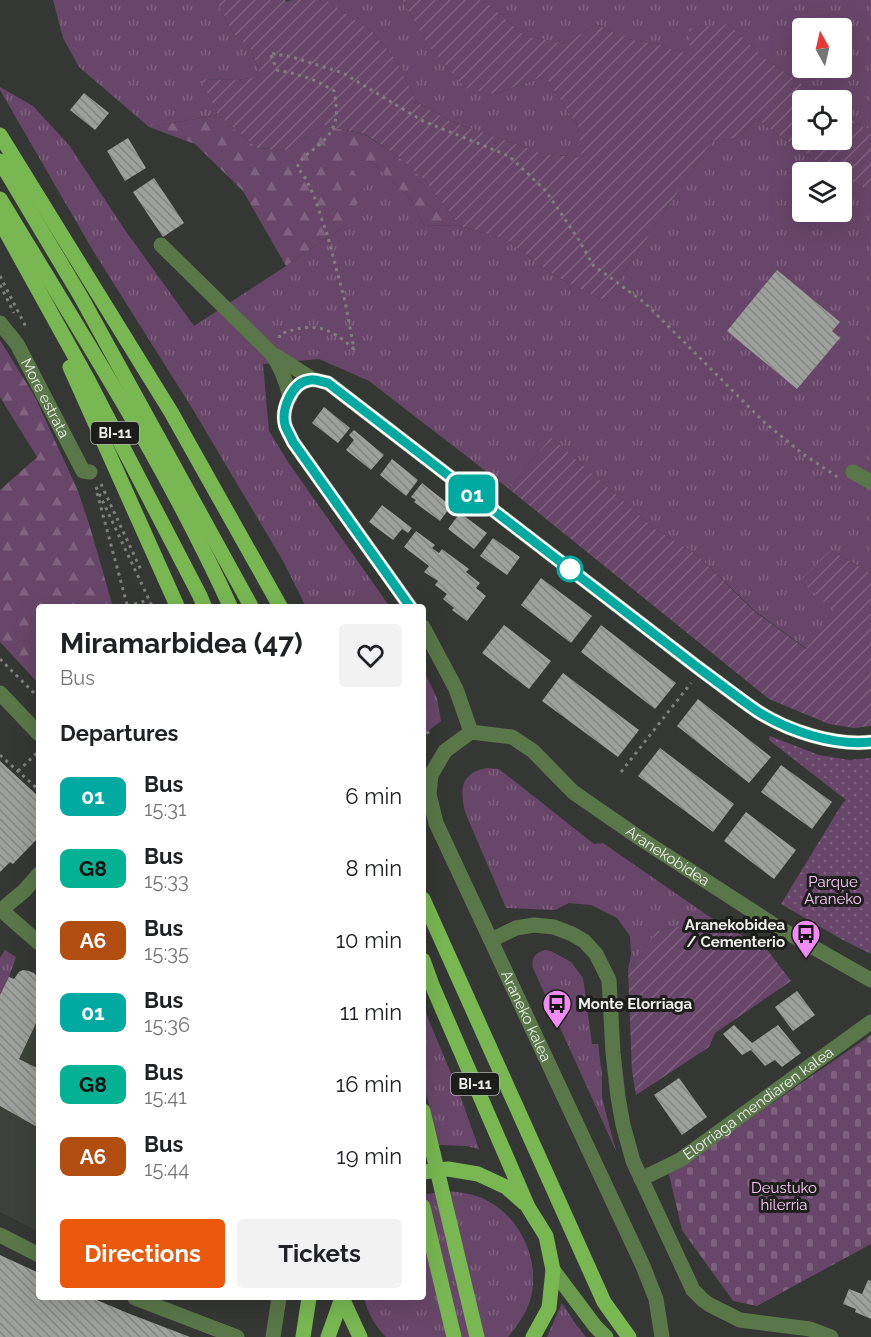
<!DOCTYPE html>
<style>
body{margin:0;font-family:Raleway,sans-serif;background:#f2f2f2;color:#202124;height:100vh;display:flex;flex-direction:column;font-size:22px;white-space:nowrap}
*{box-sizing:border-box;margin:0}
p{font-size:20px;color:#757577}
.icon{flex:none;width:33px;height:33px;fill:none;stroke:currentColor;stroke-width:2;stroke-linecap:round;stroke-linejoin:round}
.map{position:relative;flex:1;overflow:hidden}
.side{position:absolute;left:36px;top:604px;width:390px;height:696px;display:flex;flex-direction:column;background:#fff;border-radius:6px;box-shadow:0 6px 24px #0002}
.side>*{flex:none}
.badge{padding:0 12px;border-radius:9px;font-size:21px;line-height:39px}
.needle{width:39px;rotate:352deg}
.tools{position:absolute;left:792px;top:18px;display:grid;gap:12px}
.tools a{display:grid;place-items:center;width:60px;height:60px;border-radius:6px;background:#fff;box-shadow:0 6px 24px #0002;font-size:30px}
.map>.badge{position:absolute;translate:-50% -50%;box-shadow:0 0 0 3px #fff}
h2{padding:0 24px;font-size:22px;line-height:54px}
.round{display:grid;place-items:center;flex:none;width:63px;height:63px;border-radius:6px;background:#f2f2f2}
.head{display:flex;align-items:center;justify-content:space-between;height:102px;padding:0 24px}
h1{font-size:28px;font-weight:700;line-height:45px}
.cta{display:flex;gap:12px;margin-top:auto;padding:12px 24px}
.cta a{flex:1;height:69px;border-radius:6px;background:#ea580c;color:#fff;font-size:24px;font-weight:700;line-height:69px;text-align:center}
.cta a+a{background:#f2f2f2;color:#202124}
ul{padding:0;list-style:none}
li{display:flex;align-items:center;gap:18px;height:72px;padding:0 24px}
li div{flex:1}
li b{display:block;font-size:22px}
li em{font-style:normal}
li .badge{min-width:66px;font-weight:700;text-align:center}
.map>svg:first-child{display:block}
</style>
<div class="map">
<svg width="871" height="1337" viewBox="0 0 871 1337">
<defs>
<pattern id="grass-tufts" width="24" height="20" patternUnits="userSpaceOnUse" patternTransform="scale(1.5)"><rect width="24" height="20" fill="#684669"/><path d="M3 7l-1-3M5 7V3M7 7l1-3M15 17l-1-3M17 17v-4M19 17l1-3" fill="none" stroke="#7e617f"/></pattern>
<pattern id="forest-firs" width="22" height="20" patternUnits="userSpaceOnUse" patternTransform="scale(1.5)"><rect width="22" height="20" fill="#684669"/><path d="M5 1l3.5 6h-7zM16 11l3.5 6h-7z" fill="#7e617f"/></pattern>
<pattern id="cemetery-stones" width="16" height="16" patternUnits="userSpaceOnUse" patternTransform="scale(1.5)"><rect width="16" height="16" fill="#684669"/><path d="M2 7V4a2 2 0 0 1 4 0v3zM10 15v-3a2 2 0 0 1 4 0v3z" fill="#7e617f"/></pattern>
<pattern id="park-dots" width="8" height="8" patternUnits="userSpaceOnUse" patternTransform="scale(1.5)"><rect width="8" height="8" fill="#684669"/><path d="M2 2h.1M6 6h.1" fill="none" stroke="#7e617f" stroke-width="1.8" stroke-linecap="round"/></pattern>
<pattern id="garden-furrows" width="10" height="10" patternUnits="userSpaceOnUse" patternTransform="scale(1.5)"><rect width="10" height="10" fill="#684669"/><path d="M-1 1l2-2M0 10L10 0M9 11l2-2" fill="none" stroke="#7e617f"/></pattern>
<pattern id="building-back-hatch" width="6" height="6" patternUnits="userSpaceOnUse" patternTransform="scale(1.5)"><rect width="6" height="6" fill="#9da09c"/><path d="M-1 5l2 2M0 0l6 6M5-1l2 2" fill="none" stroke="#848682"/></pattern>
</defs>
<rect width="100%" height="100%" fill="#353734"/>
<polygon fill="#3c4239" points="39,1017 39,1232 0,1212 0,1080 9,1078"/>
<g fill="url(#grass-tufts)" fill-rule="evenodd">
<polygon points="53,0 216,0 233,33 251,49 261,76 238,80 202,79 218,115 149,127 79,67 63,38"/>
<polygon points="326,0 402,0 427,44 495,94 545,76 578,127 583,157 544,154 450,121 417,102 396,60 373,32"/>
<path d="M 479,0 L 871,0 L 871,128 L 866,129 L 842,112 L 842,100 L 825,100 L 767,60 L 728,24 L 690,55 L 661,45 L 628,39 L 596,24 L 566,44 L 525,36 L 487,3 ZM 802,28 L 842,28 L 842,68 L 802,68 Z"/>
<polygon points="0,87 33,106 69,145 125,230 194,326 286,266 349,223 341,157 372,162 412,201 424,225 460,226 505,239 557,277 605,301 712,141 737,138 756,119 822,165 836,172 802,172 802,212 842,212 842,176 871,192 871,573 830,550 801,582 837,612 807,649 755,611 696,554 655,529 551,437 509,489 369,381 319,359 263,364 269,431 288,462 390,607 306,607 283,561 192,408 92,249 0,90"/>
<polygon points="423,669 437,698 441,721 423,735"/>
<path d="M 487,768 L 499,769 L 594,844 L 603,843 L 720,924 L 685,925 L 657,931 L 628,970 L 631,955 L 630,936 L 617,918 L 591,905 L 569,903 L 555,910 L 506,908 L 465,812 C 460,789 460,773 487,768 Z"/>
<polygon points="5,950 16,957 9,977 0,995 0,958"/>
<path d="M 545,950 L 551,951 L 571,962 L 583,978 L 592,1044 L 598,1044 L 602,1075 L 602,1098 L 616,1151 L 533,968 C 531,958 535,953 545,950 Z"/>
<polygon points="423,1006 460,1095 479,1149 466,1146 439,1145 423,1081"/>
<path d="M 443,1191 C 458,1192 474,1193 488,1201 C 523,1220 541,1264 530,1301 C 525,1315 517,1326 508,1337 L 386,1337 C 375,1326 368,1313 364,1298 L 423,1298 L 423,1195 Z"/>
<polygon points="562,1303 577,1326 586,1337 547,1337"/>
</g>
<g fill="url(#forest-firs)">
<polygon points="218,115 257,148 288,150 322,125 364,134 399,157 426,182 460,226 424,225 412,201 372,162 342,158 365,186 349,223 286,266 243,191 195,144 149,127"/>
<polygon points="0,340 35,397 78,491 90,527 113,607 39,608 39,684 0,642 0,490 37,457 0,397"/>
</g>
<polygon fill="url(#cemetery-stones)" points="871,1035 871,1244 757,1306 733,1301 682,1230 669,1174"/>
<polygon fill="url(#park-dots)" points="770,736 819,755 850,760 871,758 871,954 841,939 781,904 842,804 846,800 769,740"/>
<g fill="url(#garden-furrows)">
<polygon points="216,0 285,0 287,2 291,0 326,0 373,32 396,60 417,102 450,121 544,154 582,157 578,127 545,76 495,94 465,88 427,44 402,0 479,0 487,3 525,36 566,44 596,24 628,39 661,45 690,55 689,29 728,24 767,60 825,100 802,100 802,140 842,140 842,112 866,129 871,128 871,192 842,176 842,172 836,172 822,165 756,119 737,138 712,141 605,301 557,277 505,239 460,226 426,182 399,157 365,134 322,125 288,150 257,148 218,115 201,79 238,80 261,76 251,49 233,33"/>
<polygon points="551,437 655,529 696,554 754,611 806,649 836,612 800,581 830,550 871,573 871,726 854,728 829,724 769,699 509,489"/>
<polygon points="720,924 765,947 791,981 715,1033 709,1047 636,1095 632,1071 628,970 657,931 685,925"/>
</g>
<g fill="url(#building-back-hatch)">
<polygon points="84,93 109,113 95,130 70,110"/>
<polygon points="128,138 146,168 125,181 107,151"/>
<polygon points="154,178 184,223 163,237 133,192"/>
<polygon points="777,270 840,322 832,331 840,338 797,389 727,331"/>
<polygon points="324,407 350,428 338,443 312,423"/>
<polygon points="354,430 384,455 371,470 346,450 354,440 349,435"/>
<polygon points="392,459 418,480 406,496 380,475"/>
<polygon points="422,483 451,506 440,521 414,502 416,500 411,497"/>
<polygon points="382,505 412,528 408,533 402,529 393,540 369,522"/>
<polygon points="460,513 487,533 474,549 448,529"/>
<polygon points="416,531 435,545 432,548 439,553 442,549 469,569 466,572 480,583 476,588 486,596 467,621 452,610 454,608 443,599 447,594 435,585 438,581 424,572 429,566 404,547"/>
<polygon points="493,538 520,557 507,575 480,556"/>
<polygon points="541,578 592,616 571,643 521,605"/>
<polygon points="504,625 551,661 529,689 482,653"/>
<polygon points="601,625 676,683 655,709 581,652"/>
<polygon points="563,673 639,730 618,757 542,701"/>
<polygon points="698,699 771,757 749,783 677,726"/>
<polygon points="660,748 734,804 713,832 638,776"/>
<polygon points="0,761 39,797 39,837 13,864 10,862 0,872"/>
<polygon points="781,765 832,802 812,829 761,792"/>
<polygon points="746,812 796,850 774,879 724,841"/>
<polygon points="23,970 29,971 34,973 39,979 39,1017 19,1059 39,1069 39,1128 0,1106 0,995 9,977 14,979 19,972"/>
<polygon points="797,991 815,1015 793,1031 775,1007"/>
<polygon points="734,1025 752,1043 778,1025 801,1053 782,1067 775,1060 765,1066 751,1050 742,1055 723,1034"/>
<polygon points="679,1078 707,1117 682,1135 654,1095"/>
<polygon points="0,1255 39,1273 39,1298 92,1298 130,1314 190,1337 0,1337"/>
<polygon points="868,1280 871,1281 871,1319 855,1312 856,1309 843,1304 849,1289 862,1294"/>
</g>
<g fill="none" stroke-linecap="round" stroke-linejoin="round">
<g stroke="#7e7f7d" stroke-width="3" stroke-dasharray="3 4.5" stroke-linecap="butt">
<polyline points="0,276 26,327"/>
<polyline points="0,285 14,313"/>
<path d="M 279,338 L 280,334 C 314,322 328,326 354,349 L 345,301 L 327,234 L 314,196 L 306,179 L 297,167 C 305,153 311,153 321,143 C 339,127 338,112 334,91 C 316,79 298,74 277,70 L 270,53 L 292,57 L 343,73 L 423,121 L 509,156 L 545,190 L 579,240 L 593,265 L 645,303 L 764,422 L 803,454 L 839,478"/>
<polyline points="101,484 141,570"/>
<polyline points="96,487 153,608"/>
<polyline points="97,493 128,608"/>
<polyline points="127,606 149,600"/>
<polyline points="0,659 39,698"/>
<polyline points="423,725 430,736"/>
<polyline points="0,755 39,790"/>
<polyline points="18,771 39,751"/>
<polyline points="621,772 691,683"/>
</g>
<g stroke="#597748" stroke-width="15">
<path d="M 161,245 L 271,353 C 281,367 286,380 290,397"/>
<path id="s1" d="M 0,323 L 17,344 L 83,471 L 90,472"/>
<polyline points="276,356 314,380"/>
<polyline points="853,472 871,482"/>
<path d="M 411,608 L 293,442 C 291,437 287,431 285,425 C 281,409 292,382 310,380 C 316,379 322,382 328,383 L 701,670 C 719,683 738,698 757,711 C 788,731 834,746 871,742"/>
<polyline points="423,627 456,689 471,732"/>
<polyline points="0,693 39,734"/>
<path id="s2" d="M 471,732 L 445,751 L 431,775 L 429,794 L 436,823 L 643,1266 L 656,1299 L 662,1337"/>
<path id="s3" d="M 471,732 L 512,737 L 533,751 L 573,792 L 641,839 L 774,925 L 871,980"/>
<polyline points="0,909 39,943"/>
<polyline points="0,911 24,891 39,874"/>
<polyline points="491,940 516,928 534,925 554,927 572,934 584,941 596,954 609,980 613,1053 618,1097 623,1125 633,1161 693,1290 703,1300 710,1305 740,1320 810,1329 831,1337"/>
<path id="s4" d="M 641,1179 L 680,1160 L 871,1022"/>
<polyline points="0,1235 39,1255"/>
<polyline points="135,1298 237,1337"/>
<polyline points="273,1337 279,1298"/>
</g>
<polyline stroke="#6a9b4e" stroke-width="15" points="553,1270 595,1326 606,1337"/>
<g stroke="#78b752" stroke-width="15">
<polyline points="0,135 171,412 281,608"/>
<polyline points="0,161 81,297 252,608"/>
<path d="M 0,199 C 81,333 166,465 231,608"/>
<polyline points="0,221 88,380 200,596 205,608"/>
<polyline points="70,367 178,608"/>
<polyline points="423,899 604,1302 629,1337"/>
<polyline points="423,960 432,985 528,1207 546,1236 553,1270 549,1308 533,1337"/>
<polyline points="423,1172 448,1169 478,1174 506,1187 524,1203"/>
<polyline points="423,1207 454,1337"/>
<polyline points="342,1298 360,1337"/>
<polyline points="303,1337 309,1298"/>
<polyline points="328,1337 342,1298"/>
</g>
<polyline stroke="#78b752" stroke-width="15" points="423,1111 477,1337"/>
</g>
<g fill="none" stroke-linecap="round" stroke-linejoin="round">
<g stroke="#fff" stroke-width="14">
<path id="line" d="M 411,608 L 293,442 C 291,437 287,431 285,425 C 281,409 292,382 310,380 C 316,379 322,382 328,383 L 701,670 C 719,683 738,698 757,711 C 788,731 834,746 871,742"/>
</g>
<use href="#line" stroke="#00aaa0" stroke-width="9"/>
</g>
<defs>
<g id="bus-pin" transform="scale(1.5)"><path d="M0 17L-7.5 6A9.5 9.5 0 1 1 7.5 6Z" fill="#f18af4" stroke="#1d1e1c"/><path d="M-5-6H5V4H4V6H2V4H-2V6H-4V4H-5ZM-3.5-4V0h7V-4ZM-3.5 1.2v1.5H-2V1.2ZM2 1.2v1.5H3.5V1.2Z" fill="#111"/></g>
</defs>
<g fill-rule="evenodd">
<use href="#bus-pin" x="806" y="934"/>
<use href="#bus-pin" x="557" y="1004"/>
</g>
<circle fill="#fff" stroke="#00aaa0" stroke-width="3" cx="570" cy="569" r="12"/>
<g text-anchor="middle" stroke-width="6" stroke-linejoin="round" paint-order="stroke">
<g fill="#1d1e1c" stroke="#b0b1af" stroke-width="1.5">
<rect x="91" y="422" width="48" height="22" rx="4.5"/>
<rect x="451" y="1073" width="48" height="22" rx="4.5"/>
</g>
<g font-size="14" font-weight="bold" fill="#eff0ee">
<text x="115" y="438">BI-11</text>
<text x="475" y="1089">BI-11</text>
</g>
<g font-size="15" fill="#eff0ee" stroke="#1d1e1c">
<text dy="5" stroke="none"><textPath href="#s1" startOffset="88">More estrata</textPath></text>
<text dy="5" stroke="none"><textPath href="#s3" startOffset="238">Aranekobidea</textPath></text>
<text dy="5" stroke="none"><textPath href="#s2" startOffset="322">Araneko kalea</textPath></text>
<text dy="5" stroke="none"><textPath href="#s4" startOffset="140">Elorriaga mendiaren kalea</textPath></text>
</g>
<g font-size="15" fill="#fdcafd" stroke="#1d1e1c">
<text x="833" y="887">Parque<tspan x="833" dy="17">Araneko</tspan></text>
<text x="784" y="1193">Deustuko<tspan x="784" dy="17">hilerria</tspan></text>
</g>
<g font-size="15" font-weight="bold" fill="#eff0ee" stroke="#1d1e1c" text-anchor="end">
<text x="785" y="930">Aranekobidea<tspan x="785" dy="17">/ Cementerio</tspan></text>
<text x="578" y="1009" text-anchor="start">Monte Elorriaga</text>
</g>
</g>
</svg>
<div class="tools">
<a><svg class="needle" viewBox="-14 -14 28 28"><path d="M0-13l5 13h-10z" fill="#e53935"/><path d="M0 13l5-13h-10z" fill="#757577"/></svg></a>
<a><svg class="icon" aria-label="locate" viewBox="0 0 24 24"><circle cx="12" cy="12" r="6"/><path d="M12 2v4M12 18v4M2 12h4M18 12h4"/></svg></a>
<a><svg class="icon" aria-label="layers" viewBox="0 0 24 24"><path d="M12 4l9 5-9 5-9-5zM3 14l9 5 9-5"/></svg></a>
</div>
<b class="badge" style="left:472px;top:494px;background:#00aaa0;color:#fff">01</b>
<section class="side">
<div class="head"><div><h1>Miramarbidea (47)</h1><p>Bus</p></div><a class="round"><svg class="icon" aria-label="heart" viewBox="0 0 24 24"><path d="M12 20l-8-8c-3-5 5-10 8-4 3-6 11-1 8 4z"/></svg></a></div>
<h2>Departures</h2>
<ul>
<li><span class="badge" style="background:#00aaa0;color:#fff">01</span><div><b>Bus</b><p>15:31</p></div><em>6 min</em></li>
<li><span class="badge" style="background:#02b292;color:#111">G8</span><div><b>Bus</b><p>15:33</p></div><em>8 min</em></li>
<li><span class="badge" style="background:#b04d0f;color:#fff">A6</span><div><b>Bus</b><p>15:35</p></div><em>10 min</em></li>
<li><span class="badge" style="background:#00aaa0;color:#fff">01</span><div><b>Bus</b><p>15:36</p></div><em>11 min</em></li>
<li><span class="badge" style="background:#02b292;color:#111">G8</span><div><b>Bus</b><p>15:41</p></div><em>16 min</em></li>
<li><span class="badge" style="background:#b04d0f;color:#fff">A6</span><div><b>Bus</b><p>15:44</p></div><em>19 min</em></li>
</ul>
<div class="cta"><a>Directions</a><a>Tickets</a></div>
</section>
</div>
